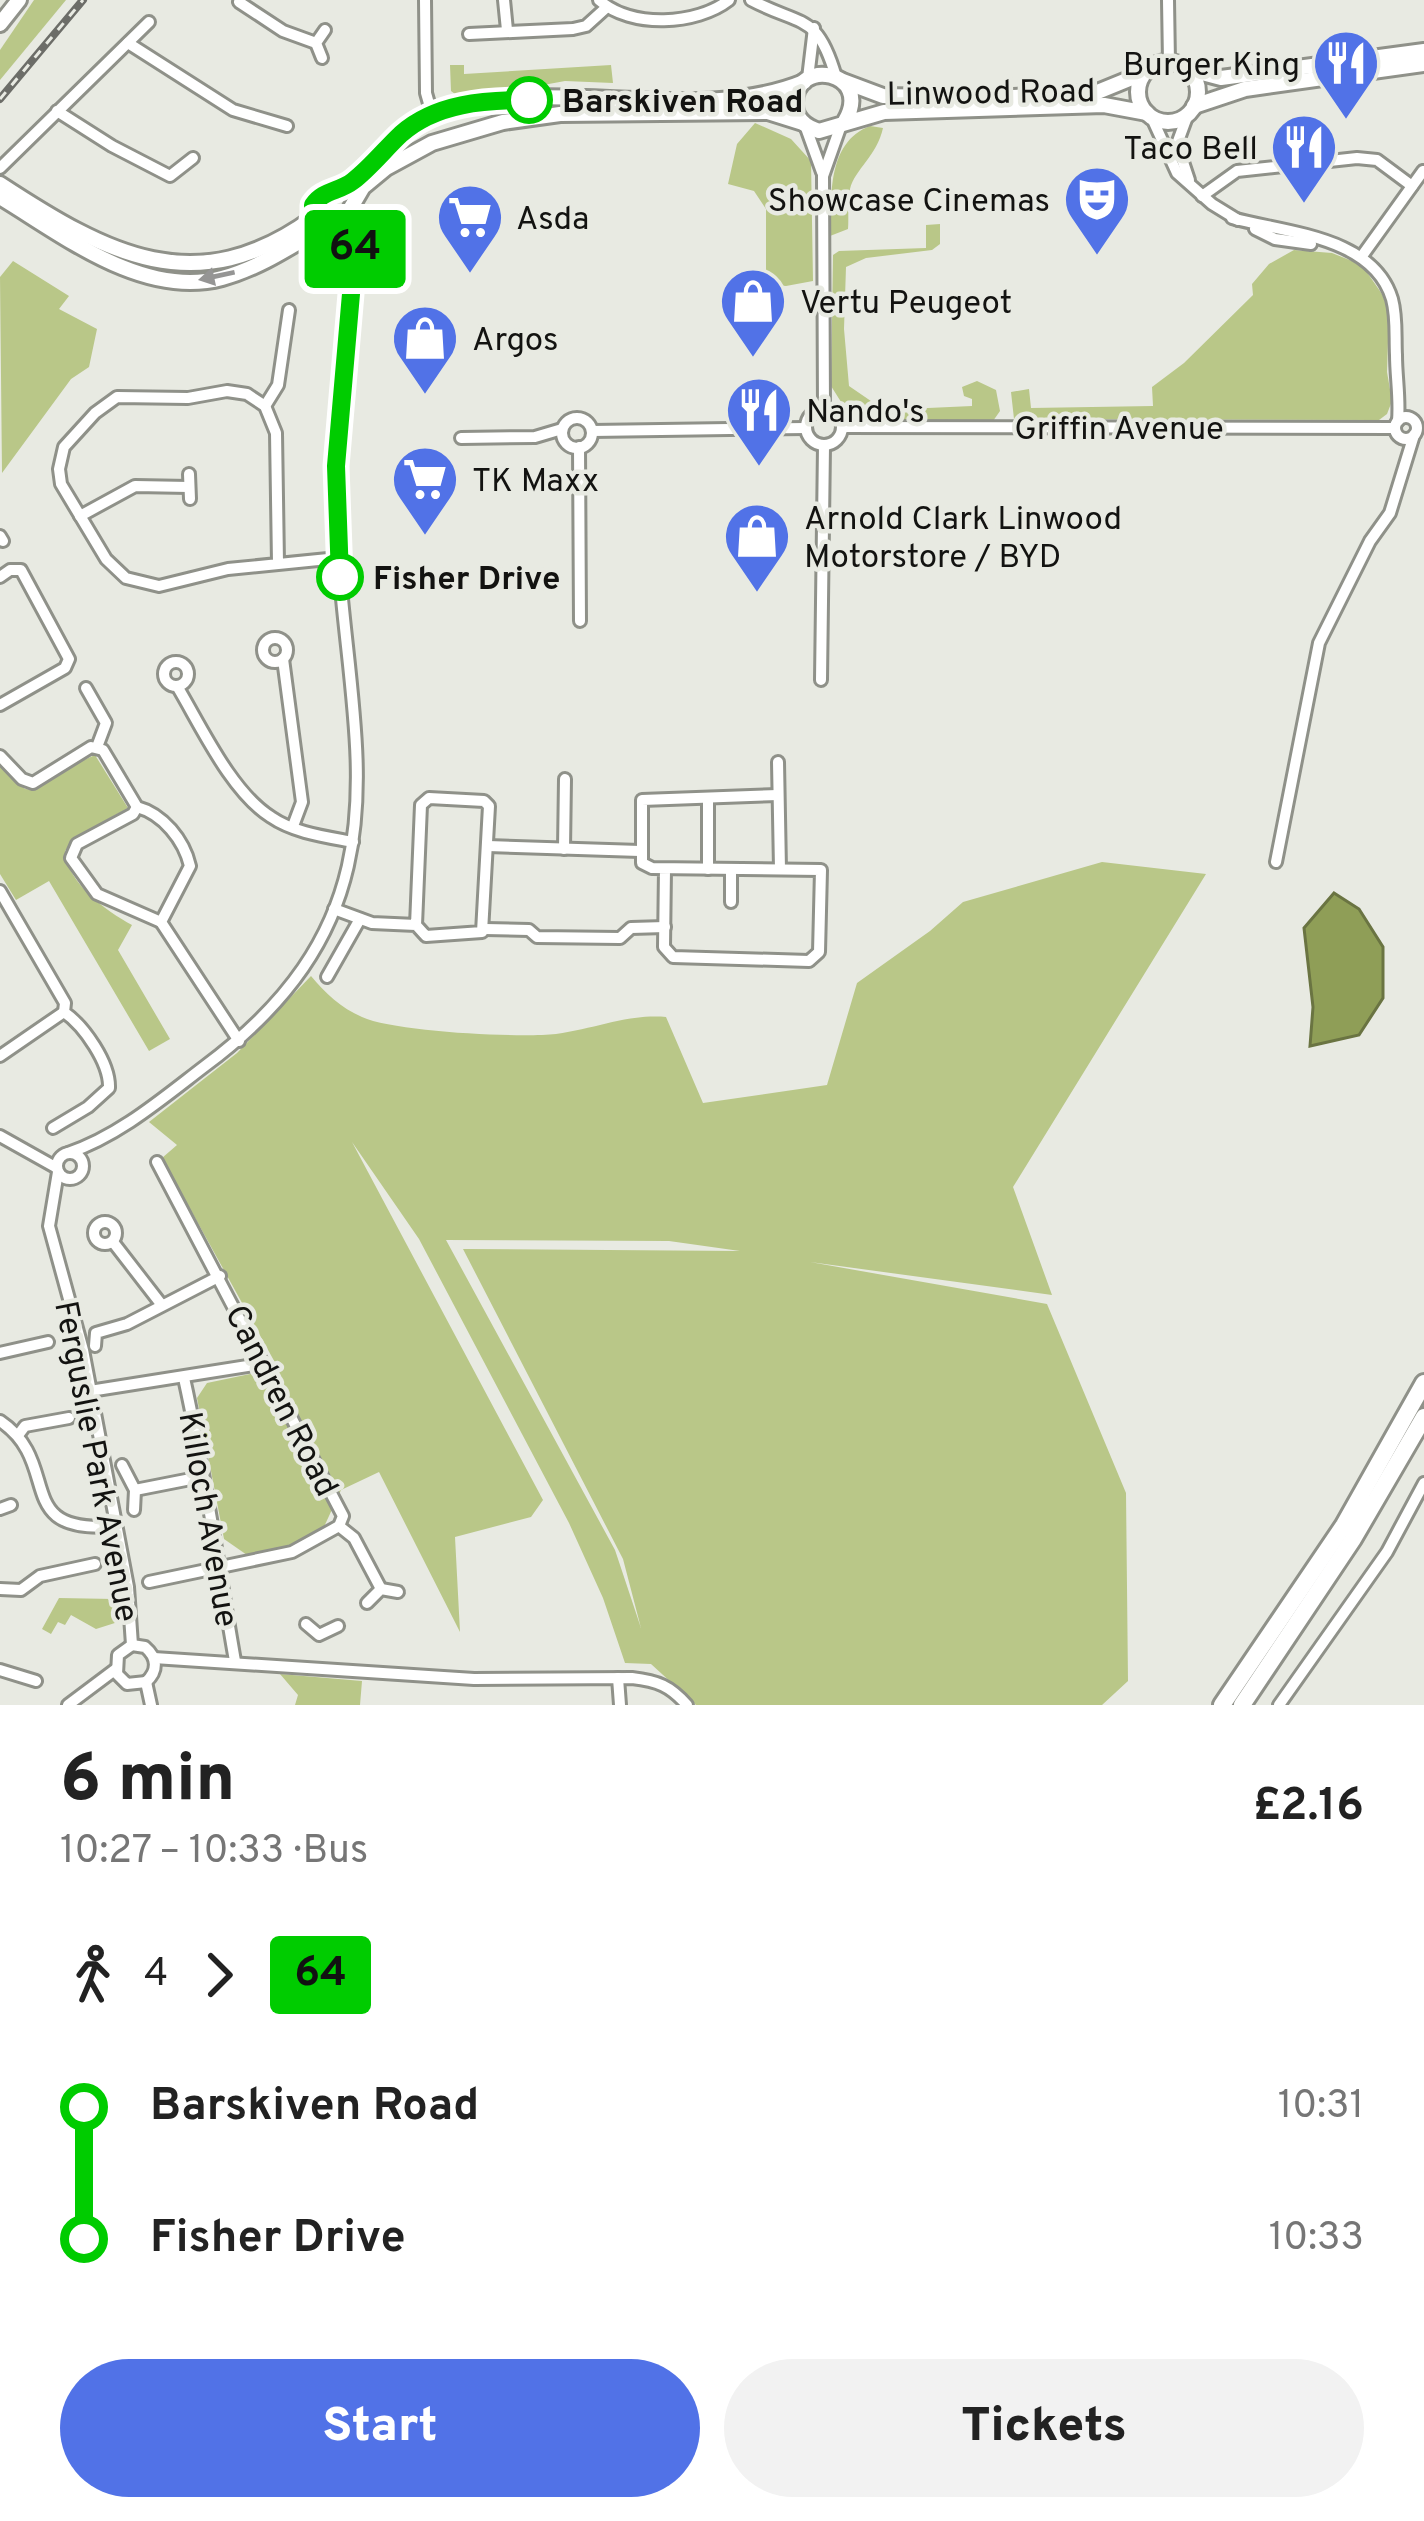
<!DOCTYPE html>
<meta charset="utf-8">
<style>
body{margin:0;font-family:Overpass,sans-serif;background:#f2f2f2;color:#222;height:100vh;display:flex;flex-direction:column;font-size:45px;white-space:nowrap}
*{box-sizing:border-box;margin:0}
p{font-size:39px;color:#767676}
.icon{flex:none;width:66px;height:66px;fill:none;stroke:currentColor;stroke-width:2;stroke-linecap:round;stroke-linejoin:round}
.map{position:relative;height:1705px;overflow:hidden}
.sheet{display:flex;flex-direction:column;background:#fff;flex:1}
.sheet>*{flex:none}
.badge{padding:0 24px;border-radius:9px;font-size:42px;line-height:78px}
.map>.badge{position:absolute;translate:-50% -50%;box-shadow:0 0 0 6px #fff}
.legs{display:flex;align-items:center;gap:18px;height:132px;padding:0 60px;font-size:39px}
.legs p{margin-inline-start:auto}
.summary{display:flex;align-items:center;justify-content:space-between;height:204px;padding:0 60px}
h1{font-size:66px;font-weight:800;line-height:90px}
.cta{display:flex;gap:24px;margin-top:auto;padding:24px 60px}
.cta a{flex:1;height:138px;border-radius:72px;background:#5172e7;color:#fff;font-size:48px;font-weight:800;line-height:138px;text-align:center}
.cta a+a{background:#f2f2f2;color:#222}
ul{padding:0 60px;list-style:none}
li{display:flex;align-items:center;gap:42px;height:132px;font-size:45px}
li i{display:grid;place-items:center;width:18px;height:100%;margin:0 15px;background:currentColor}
li i::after{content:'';width:30px;height:30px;margin:-15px;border:9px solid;border-radius:50%;background:#fff}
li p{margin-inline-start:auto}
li:first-child i{background:linear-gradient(#0000 50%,currentColor 0)}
li:last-child i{background:linear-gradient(currentColor 50%,#0000 0)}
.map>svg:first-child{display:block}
</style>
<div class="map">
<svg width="1424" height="1705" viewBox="0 0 1424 1705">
<rect width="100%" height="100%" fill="#e8eae2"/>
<g fill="#b9c788" fill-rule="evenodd">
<polygon points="34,0 66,0 0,80 0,50"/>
<polygon points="450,65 464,65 464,74 611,65 613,83 565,81 463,100 451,91"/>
<polygon points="755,123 791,139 811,161 813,281 786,286 766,284 766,209 754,191 728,184 737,144"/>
<path d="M 870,126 L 883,128 C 877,156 855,169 850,189 C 847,201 849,217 848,229 L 830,236 C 832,197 826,143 870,126 Z"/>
<polygon points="940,224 940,244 932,250 866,258 846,267 844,329 849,386 884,410 972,406 972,399 964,396 962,387 977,381 996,390 1000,411 993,421 859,421 848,413 831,386 833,255 839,251 926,248 926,225"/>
<polygon points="1294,250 1332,253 1352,261 1364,268 1382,294 1389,311 1387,372 1392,401 1387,414 1379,420 1014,419 1011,392 1029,389 1031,408 1153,406 1152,387 1184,363 1253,295 1252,284 1269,264"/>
<polygon points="13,261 69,296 59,309 97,329 89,367 71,379 2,473 0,277"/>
<path d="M 95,755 L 128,808 L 76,837 L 65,851 C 67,883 106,911 132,925 L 118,950 L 170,1039 L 149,1051 L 49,881 L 16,900 L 0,874 L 0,764 L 25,789 L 36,790 L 57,772 Z"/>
<path d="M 1102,862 L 1206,874 L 1013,1187 L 1052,1295 L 810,1262 L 1047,1304 L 1126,1493 L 1128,1681 L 1102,1705 L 696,1705 L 651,1664 L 625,1663 L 603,1598 L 569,1523 L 419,1239 L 352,1142 L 543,1500 L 531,1517 L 455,1537 L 460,1632 L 379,1472 L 341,1490 L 323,1529 L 291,1545 L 247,1555 L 224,1539 L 197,1398 L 207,1383 L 278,1368 L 162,1158 L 177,1145 L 149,1122 L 237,1053 L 311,976 C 325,993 341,1008 362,1017 C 395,1032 518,1038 556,1034 C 595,1029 627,1014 666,1017 L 703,1103 L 827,1085 L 857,983 L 930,931 L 963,902 ZM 446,1240 L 669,1241 L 740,1251 L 463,1249 L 623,1559 L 641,1628 L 615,1550 Z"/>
<polygon points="59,1598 114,1599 118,1622 96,1629 71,1615 65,1625 58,1622 51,1634 42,1629"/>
<polygon points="280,1674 362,1681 360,1705 295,1705 298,1695"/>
</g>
<polygon fill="#8f9e57" stroke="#6a7442" stroke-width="3" points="1334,893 1359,909 1383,947 1383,998 1359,1035 1310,1046 1313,1007 1304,928"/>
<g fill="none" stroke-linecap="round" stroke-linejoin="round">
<g stroke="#8f9189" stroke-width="16">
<g id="minor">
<polyline points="425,0 426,93 432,114"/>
<polyline points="504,0 507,30"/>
<path d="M 599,0 C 631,29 697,25 729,0"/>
<path d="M 751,0 C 802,27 817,12 836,77"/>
<polyline points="1168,0 1169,62"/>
<polyline points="239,2 283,31 316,43"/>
<polyline points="469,34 573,29 586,26 607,7"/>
<polyline points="128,43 233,110 287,126"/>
<polyline points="322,58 316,43 325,30"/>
<polyline points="808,78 814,28"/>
<polyline points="57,111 112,146 170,176 193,158"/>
<polyline points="1188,114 1177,144 1189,180"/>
<polyline points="1151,116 1177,173 1212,204 1238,220"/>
<polyline points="805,125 822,172"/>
<polyline points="0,168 149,22"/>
<polyline points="1202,196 1237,171 1357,158 1377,160 1412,186"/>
<path d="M 1232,218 C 1286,233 1373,236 1392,299 C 1397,317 1395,336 1396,355 C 1396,377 1400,398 1398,421"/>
<polyline points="1255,229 1275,239 1311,244"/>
<polyline points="1362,256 1423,171"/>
<polyline points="265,406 278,385 289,310"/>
<polyline points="824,409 823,176 841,125"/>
<circle cx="824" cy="427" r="18"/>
<circle cx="1406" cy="428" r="11"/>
<circle cx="577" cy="433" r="15"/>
<polyline points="843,427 1395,428"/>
<polyline points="592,431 806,428"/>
<polyline points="461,438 535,437 562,429"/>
<polyline points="579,447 580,621"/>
<polyline points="189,474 190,499"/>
<polyline points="80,516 135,486 189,487"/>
<polyline points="0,536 3,541"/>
<polyline points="278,563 276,433 265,406 247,394 227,391 188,398 117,397 95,413 64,447 59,469 61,484 106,559 126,578 159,586 228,569 338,558"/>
<polyline points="0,577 10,570 21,570 69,659 65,668 0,705"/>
<circle cx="275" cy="650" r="12"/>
<polyline points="283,659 302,802 293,826"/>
<circle cx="176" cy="674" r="12"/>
<polyline points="821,680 824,446"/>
<path d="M 177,686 C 201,726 231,792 271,817 C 294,833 327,837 353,842"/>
<polyline points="86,688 106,723 97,747"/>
<path d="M 0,756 L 22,779 L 33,783 L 91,747 L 103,750 L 137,807 C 163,814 184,840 190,866 L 161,922 L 239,1041"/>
<polyline points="778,762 780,869"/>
<polyline points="137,807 133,814 77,844 71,858 97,894 161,922"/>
<polyline points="488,846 640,851"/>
<polyline points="564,849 565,779"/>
<polyline points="1276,862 1319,643 1370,541 1390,513 1414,435"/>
<polyline points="665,869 664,947 673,957 809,961 819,952 821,870 652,868 642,863 642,800 778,795"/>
<polyline points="708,869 708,798"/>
<polyline points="731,870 731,902"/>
<path d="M 0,891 L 65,1003 L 64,1012 C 84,1026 110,1063 109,1088 L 88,1107 L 53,1128"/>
<polyline points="334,909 372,923 416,925 426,936 482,932 489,806 484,801 429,798 421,805 416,925"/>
<polyline points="485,929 529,930 537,937 620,938 631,928 665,927"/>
<polyline points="327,977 360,919"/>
<polyline points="0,1056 64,1012"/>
<polyline points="0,1136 57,1168"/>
<path d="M 68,1153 C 119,1136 163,1098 205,1066 C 442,890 329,706 336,466 C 337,421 341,376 347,331 C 350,305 359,275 355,249 C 353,241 348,232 345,224"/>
<circle cx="70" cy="1166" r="13"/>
<polyline points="58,1172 49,1226 83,1350 128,1587 132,1645"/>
<circle cx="105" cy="1233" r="11"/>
<polyline points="113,1242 161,1304"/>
<polyline points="95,1346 96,1333 127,1324 220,1276"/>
<polyline points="0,1353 48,1342"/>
<path d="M 184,1378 C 205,1472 218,1564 235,1661"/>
<polyline points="90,1391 260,1364"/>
<path d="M 0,1421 C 64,1464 10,1535 115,1526"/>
<polyline points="19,1434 25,1426 69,1418"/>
<polyline points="122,1465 135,1490 134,1510"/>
<polyline points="135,1490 201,1477"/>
<polyline points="0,1509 11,1505"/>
<polyline points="339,1526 354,1538 381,1589"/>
<polyline points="149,1582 292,1552 339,1526 343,1516 157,1162"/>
<polyline points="0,1589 21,1590 40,1576 95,1564"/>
<polyline points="367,1603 381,1589 398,1592"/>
<polyline points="306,1624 319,1635 338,1626"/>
<polyline points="132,1645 118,1655 117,1674 127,1684 146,1682"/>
<path d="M 132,1645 L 145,1647 C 158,1658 158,1671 146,1682"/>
<path d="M 154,1658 L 474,1679 L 632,1678 C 658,1681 670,1686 687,1705"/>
<polyline points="0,1670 36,1681"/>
<polyline points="618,1678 620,1705"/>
<polyline points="146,1682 151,1705"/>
<polyline points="68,1705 116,1669"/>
<polyline points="1279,1705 1387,1552 1424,1483"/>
</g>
</g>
<g stroke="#8f9189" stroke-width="20">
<g id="major">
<polyline points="0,24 19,0"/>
<circle cx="1168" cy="92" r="30"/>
<polyline points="1187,69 1221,78 1424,51"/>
<polyline points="843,81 883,96 993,98 1095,93 1144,73"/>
<polyline points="1194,106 1245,89 1424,64"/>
<path d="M 845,121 C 874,71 794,56 795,104 C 795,119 806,127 819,131 L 884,112 L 1104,105 L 1147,113"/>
<path d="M 803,123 L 768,112 L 560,114 L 503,122 L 432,143 L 386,168 L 363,187 L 339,228 L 322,228 L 312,211 L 318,197 C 328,192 341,189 351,182 C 385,159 403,123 446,110 C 554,76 697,126 804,82"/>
<path d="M 0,184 C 107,254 196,303 313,218"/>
<path d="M 0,197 C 63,235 143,299 222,278 C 259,268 290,247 322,228"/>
</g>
</g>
<g stroke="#8f9189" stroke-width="22">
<g id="highway">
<polyline points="1222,1705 1344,1525 1424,1383"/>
<polyline points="1242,1705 1353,1539 1424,1417"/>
</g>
</g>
<use href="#minor" stroke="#fff" stroke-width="10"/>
<use href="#major" stroke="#fff" stroke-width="14"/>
<use href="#highway" stroke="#fff" stroke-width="16"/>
<g stroke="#6c6d68" stroke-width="8">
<polyline id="rail" points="0,99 83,0"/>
</g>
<use href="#rail" stroke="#e8eae2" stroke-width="3" stroke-dasharray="9" stroke-linecap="butt"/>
</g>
<defs><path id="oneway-solid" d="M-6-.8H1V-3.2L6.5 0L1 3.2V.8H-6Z" transform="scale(3)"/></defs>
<use fill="#959594" href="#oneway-solid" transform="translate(217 276) rotate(168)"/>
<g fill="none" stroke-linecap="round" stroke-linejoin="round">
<g stroke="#fff" stroke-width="27">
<path id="line-1" d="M 340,577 L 336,466 L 355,248 L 344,224 C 331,234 323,229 313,218 L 313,205 C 323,190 339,192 353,181 C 370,168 385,149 401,134 C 436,103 485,100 529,100"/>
</g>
<use href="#line-1" stroke="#0c0" stroke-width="18"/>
</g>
<defs>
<g id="restaurant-pin" transform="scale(3.45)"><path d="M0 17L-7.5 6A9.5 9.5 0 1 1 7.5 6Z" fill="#5172e7" stroke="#e8eae2"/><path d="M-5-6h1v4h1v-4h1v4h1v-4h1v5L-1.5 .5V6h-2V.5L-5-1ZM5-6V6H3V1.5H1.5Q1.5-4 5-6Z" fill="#fff"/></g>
<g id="theatre-pin" transform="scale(3.45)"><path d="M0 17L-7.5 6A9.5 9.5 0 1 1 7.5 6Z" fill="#5172e7" stroke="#e8eae2"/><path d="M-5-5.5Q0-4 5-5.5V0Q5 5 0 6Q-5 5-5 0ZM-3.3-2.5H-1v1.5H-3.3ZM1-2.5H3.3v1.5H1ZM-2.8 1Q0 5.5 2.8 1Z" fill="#fff"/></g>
<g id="supermarket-pin" transform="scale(3.45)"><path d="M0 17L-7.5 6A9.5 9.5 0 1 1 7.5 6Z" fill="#5172e7" stroke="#e8eae2"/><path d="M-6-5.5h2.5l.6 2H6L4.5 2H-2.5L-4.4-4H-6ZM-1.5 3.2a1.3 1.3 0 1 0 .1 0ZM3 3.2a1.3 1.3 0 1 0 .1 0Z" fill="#fff"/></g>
<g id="shop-pin" transform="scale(3.45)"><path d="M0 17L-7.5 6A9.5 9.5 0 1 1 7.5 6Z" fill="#5172e7" stroke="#e8eae2"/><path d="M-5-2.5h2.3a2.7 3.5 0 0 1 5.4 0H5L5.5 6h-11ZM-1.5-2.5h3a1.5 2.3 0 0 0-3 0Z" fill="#fff"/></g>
</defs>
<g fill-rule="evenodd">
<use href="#restaurant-pin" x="1346" y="63"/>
<use href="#restaurant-pin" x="1304" y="147"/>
<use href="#theatre-pin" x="1097" y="199"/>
<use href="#supermarket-pin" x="470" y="217"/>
<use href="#shop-pin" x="753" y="301"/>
<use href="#shop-pin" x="425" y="338"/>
<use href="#restaurant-pin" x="759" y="410"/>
<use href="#supermarket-pin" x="425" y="479"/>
<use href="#shop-pin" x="757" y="536"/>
</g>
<g fill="#fff" stroke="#0c0" stroke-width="6">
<circle cx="529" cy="100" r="21"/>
<circle cx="340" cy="577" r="21"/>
</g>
<g text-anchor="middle" stroke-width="9" stroke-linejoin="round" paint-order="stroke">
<g font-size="33" fill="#131311" stroke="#e8eae2" text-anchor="start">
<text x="1300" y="75" text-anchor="end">Burger King</text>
<text x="1258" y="159" text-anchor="end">Taco Bell</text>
<text x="1050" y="211" text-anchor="end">Showcase Cinemas</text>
<text x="516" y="229">Asda</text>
<text x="800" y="313">Vertu Peugeot</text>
<text x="472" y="350">Argos</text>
<text x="806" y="422">Nando's</text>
<text x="472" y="491">TK Maxx</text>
<text x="804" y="529">Arnold Clark Linwood<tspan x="804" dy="38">Motorstore / BYD</tspan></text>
</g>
<g font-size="33" fill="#131311" stroke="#e8eae2">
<text transform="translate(991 91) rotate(-1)" y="12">Linwood Road</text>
<text x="1119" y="439">Griffin Avenue</text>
<text transform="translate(283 1400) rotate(63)" y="12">Candren Road</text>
<text transform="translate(98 1461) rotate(79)" y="12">Ferguslie Park Avenue</text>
<text transform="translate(210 1519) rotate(80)" y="12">Killoch Avenue</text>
</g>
<g font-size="33" font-weight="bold" fill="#131311" stroke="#e8eae2" text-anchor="start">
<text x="562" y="112">Barskiven Road</text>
<text x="373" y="589">Fisher Drive</text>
</g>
</g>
</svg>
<b class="badge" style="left:355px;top:249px;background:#0c0;color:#111">64</b>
</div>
<section class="sheet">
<div class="summary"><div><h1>6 min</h1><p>10:27 – 10:33 · Bus</p></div><b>£2.16</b></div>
<div class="legs"><svg class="icon" aria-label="walk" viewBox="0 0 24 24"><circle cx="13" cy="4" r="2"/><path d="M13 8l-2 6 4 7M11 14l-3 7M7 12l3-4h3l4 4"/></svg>4<svg class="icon" aria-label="forward" viewBox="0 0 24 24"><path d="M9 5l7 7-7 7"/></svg><b class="badge" style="background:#0c0;color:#111">64</b></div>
<ul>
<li><i style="color:#0c0"></i><b>Barskiven Road</b><p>10:31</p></li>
<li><i style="color:#0c0"></i><b>Fisher Drive</b><p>10:33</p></li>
</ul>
<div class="cta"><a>Start</a><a>Tickets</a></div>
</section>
